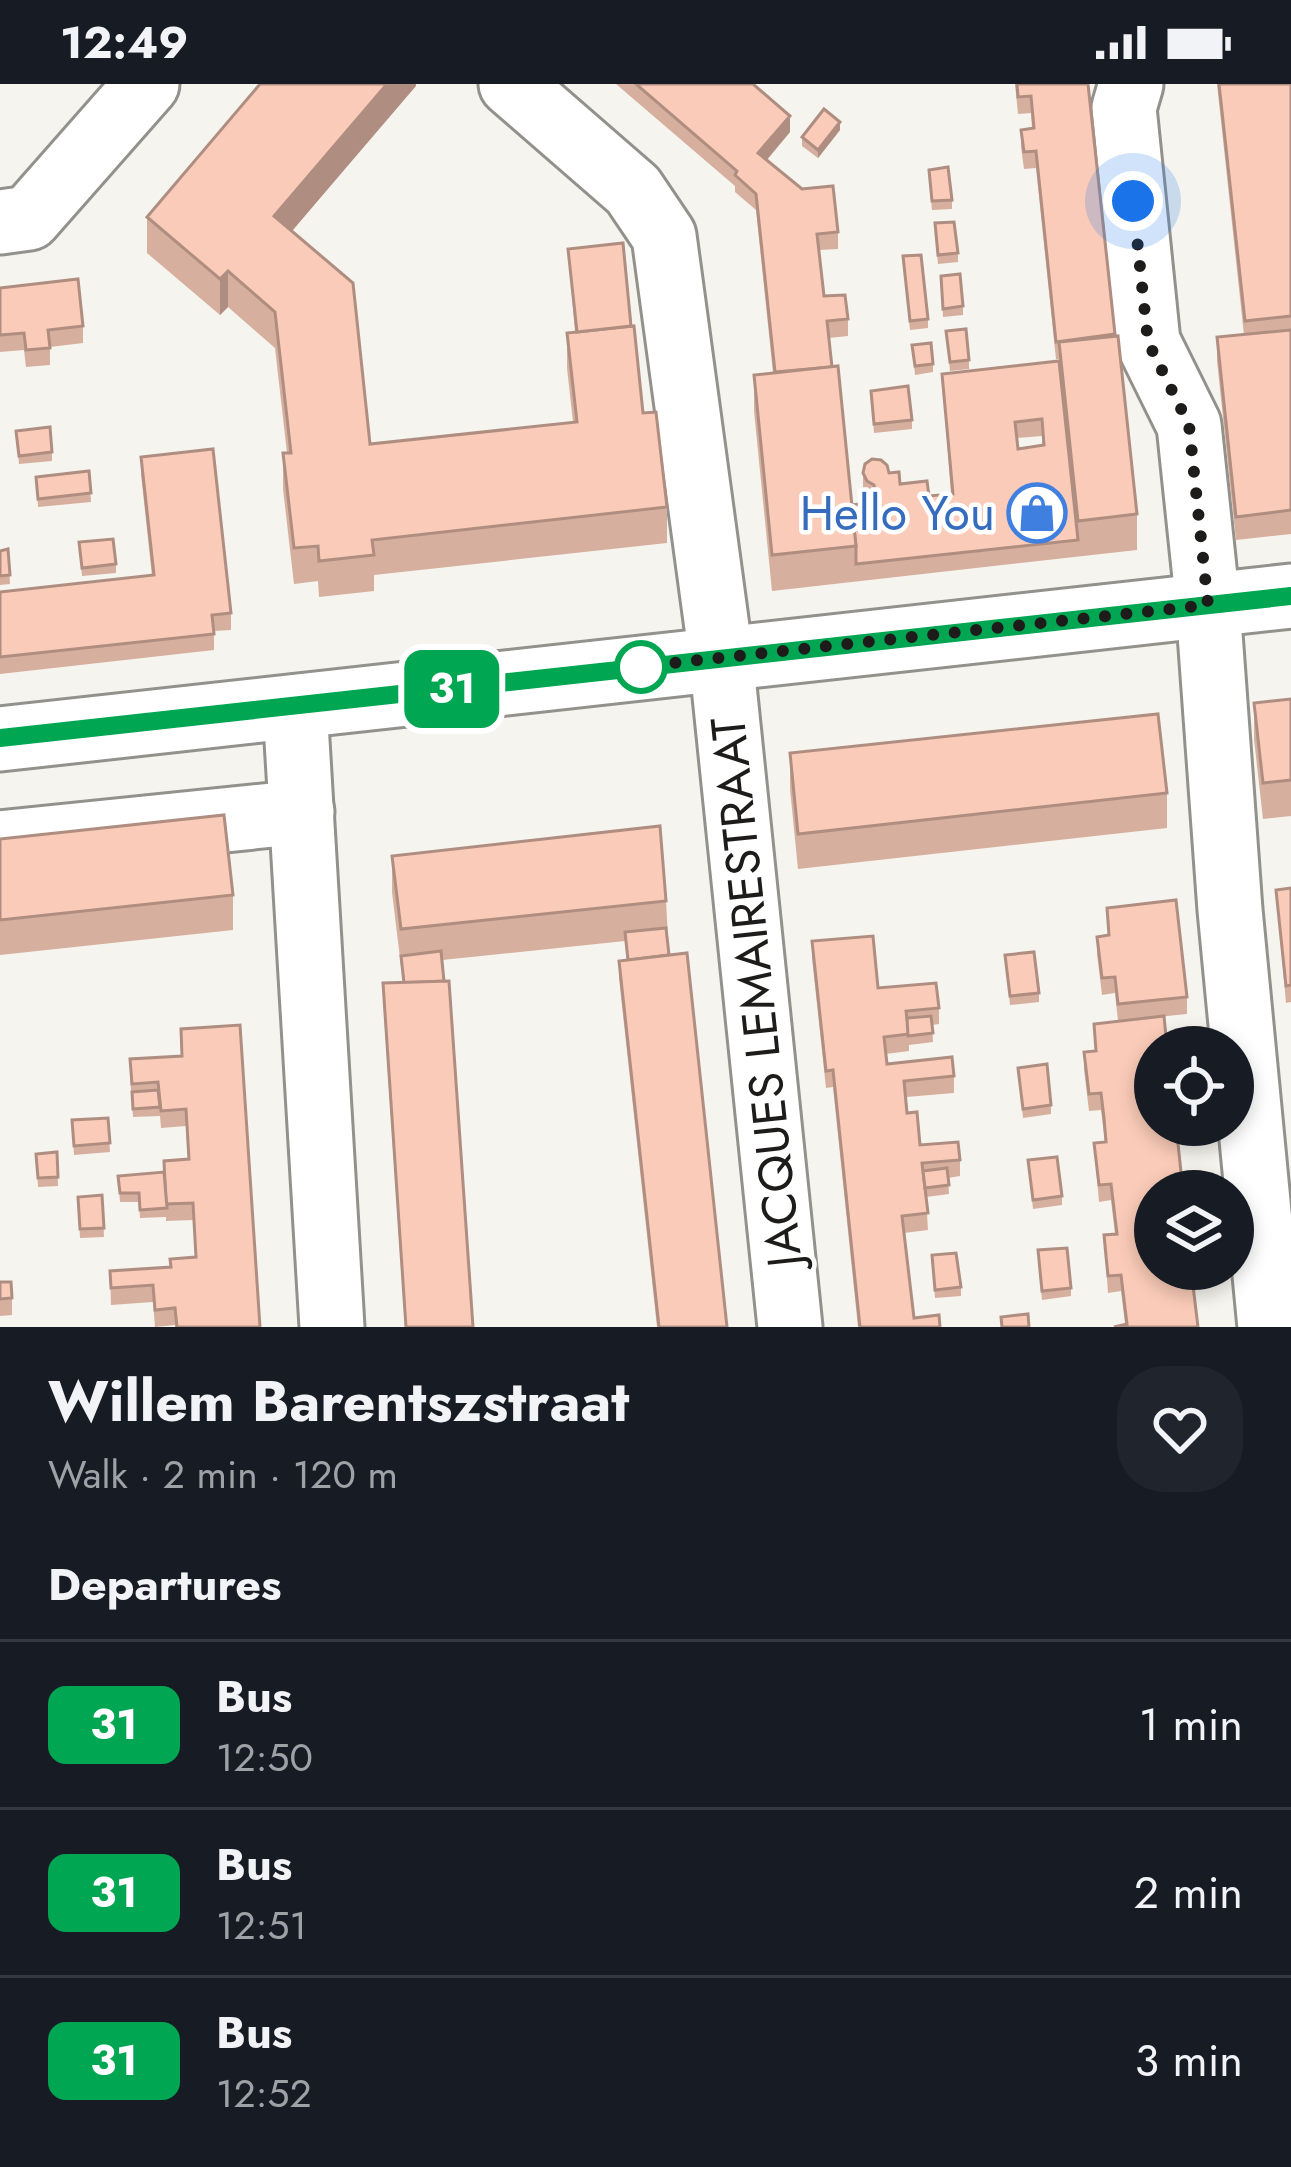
<!DOCTYPE html>
<meta charset="utf-8">
<style>
body{margin:0;font-family:Jost,sans-serif;background:#20242c;color:#f1f3f6;height:100vh;display:flex;flex-direction:column;font-size:45px;white-space:nowrap}
*{box-sizing:border-box;margin:0}
p{font-size:39px;color:#9ea1a6}
.icon{flex:none;width:66px;height:66px;fill:none;stroke:currentColor;stroke-width:2;stroke-linecap:round;stroke-linejoin:round}
.map{position:relative;height:1243px;overflow:hidden}
.details{display:flex;flex-direction:column;background:#171b24;flex:1}
.details>*{flex:none}
.badge{padding:0 24px;border-radius:18px;font-size:42px;line-height:78px}
.tools{position:absolute;left:1134px;top:942px;display:grid;gap:24px}
.tools a{display:grid;place-items:center;width:120px;height:120px;border-radius:50%;background:#171b24;box-shadow:0 6px 18px #0003;font-size:60px}
.you{position:absolute;width:60px;height:60px;margin:-30px;border:9px solid #fff;border-radius:50%;background:#1a73e8;box-shadow:0 0 0 18px #1a73e833}
.map>.badge{position:absolute;translate:-50% -50%;box-shadow:0 0 0 6px #fff}
h2{padding:0 48px;font-size:45px;line-height:108px}
.round{display:grid;place-items:center;flex:none;width:126px;height:126px;border-radius:48px;background:#20242c}
.head{display:flex;align-items:center;justify-content:space-between;height:204px;padding:0 48px}
h1{font-size:57px;font-weight:700;line-height:90px}
ul{padding:0;list-style:none}
li{display:flex;align-items:center;gap:36px;height:168px;padding:0 48px;border-top:3px solid #363941}
li div{flex:1}
li b{display:block;font-size:45px}
li em{font-style:normal}
li .badge{min-width:132px;font-weight:700;text-align:center}
.status{display:flex;justify-content:space-between;align-items:center;height:84px;padding:0 60px;background:#171b24;direction:ltr}
.status svg{height:33px;fill:currentColor}
.map>svg:first-child{display:block}
</style>
<div class="status"><b>12:49</b><svg viewBox="0 0 49 12"><path d="M0 12V9h3v3zM5 12V6h3v6zM10 12V3h3v9zM15 12V0h3v12zM26 1h20v11H26zM47 4h2v5h-2z"/></svg></div>
<div class="map">
<svg width="1291" height="1243" viewBox="0 0 1291 1243">
<rect width="100%" height="100%" fill="#f5f4ee"/>
<g fill="none" stroke-linecap="round" stroke-linejoin="round">
<g stroke="#92918c" stroke-width="69">
<g id="minor">
<polyline points="511,0 633,106 664,152 721,573 790,1243"/>
<polyline points="1131,0 1124,24 1148,258 1189,341 1208,522 1230,826 1270,1243"/>
<polyline points="0,138 29,134 147,0"/>
<polyline points="295,623 332,1243"/>
<polyline points="0,655 1291,512"/>
<polyline points="0,759 302,728"/>
</g>
</g>
<use href="#minor" stroke="#fff" stroke-width="63"/>
</g>
<g fill="#d7af9e" fill-rule="evenodd">
<polygon points="416,0 292,147 370,360 573,338 567,284 567,249 575,248 568,165 631,242 643,329 667,423 667,459 374,491 374,507 319,513 318,497 294,500 283,405 283,369 287,369 275,264 228,223 220,231 147,169 147,133"/>
<path d="M 616,0 L 753,0 L 790,48 L 767,76 L 838,148 L 838,165 L 819,166 L 824,212 L 848,235 L 848,252 L 829,254 L 851,421 L 874,418 L 867,414 L 863,406 L 863,389 L 889,389 L 900,400 L 929,412 L 951,410 L 942,290 L 1059,278 L 1059,275 L 1056,275 L 1036,84 L 1024,85 L 1021,63 L 1021,46 L 1032,44 L 1031,29 L 1018,30 L 1015,0 L 1088,0 L 1115,252 L 1137,430 L 1137,466 L 772,507 L 754,327 L 754,291 L 773,289 L 756,126 L 735,108 L 735,102 ZM 1042,352 L 1042,361 L 1018,365 L 1017,354 Z"/>
<polygon points="1217,0 1291,0 1291,450 1236,456 1217,277 1217,253 1244,251"/>
<polygon points="840,46 818,74 802,62 802,53"/>
<polygon points="929,95 952,116 952,125 932,126"/>
<polygon points="935,148 958,169 958,178 938,180"/>
<polygon points="903,172 928,235 928,244 910,246"/>
<polygon points="941,192 963,222 963,231 943,233"/>
<polygon points="0,204 83,242 83,259 50,263 50,281 26,283 24,266 0,268"/>
<polygon points="946,247 969,276 969,285 950,287"/>
<polygon points="912,261 933,280 933,288 915,291"/>
<polygon points="871,307 912,336 912,345 874,349"/>
<polygon points="16,347 52,368 52,377 19,380"/>
<polygon points="141,373 231,529 231,546 214,547 214,566 0,590 0,508 152,492 141,390"/>
<polygon points="89,387 91,418 38,423 36,393"/>
<polygon points="79,458 116,480 116,489 82,492"/>
<polygon points="8,465 10,500 0,501 0,467"/>
<polygon points="1291,615 1291,732 1263,735 1254,655 1254,619"/>
<polygon points="790,669 1167,709 1167,744 798,785 790,705"/>
<polygon points="0,755 233,811 233,846 0,871"/>
<polygon points="392,772 666,817 669,871 727,1243 657,1243 619,894 619,877 627,876 625,857 442,876 473,1243 405,1243 383,916 383,899 403,899 392,808"/>
<polygon points="1291,804 1291,918 1286,919 1276,806"/>
<polygon points="1107,824 1187,913 1187,930 1118,937 1115,909 1102,911 1097,870 1097,853 1108,852"/>
<polygon points="812,857 878,904 939,924 939,940 932,941 933,958 909,961 909,967 886,970 887,980 954,992 954,1009 906,1013 907,1029 920,1061 960,1076 960,1092 948,1094 949,1110 926,1113 928,1146 904,1149 914,1234 940,1243 858,1243 833,1003 826,1004 812,874"/>
<polygon points="1005,871 1039,909 1039,918 1010,921"/>
<polygon points="1094,940 1191,1185 1125,1240 1121,1207 1108,1209 1104,1151 1115,1150 1111,1116 1099,1118 1094,1059 1105,1059 1104,1050 1101,1026 1089,1027 1084,985 1084,968 1095,967"/>
<polygon points="181,945 260,1243 175,1243 175,1241 155,1243 153,1218 111,1221 110,1187 171,1183 195,1173 193,1136 166,1137 166,1133 140,1134 139,1118 120,1118 118,1092 164,1088 188,1076 186,1042 161,1044 160,1032 133,1033 130,992 130,975 181,972"/>
<polygon points="1018,984 1051,1021 1051,1030 1023,1034"/>
<polygon points="108,1034 110,1068 74,1071 72,1036"/>
<polygon points="57,1068 58,1102 38,1103 36,1070"/>
<polygon points="1028,1076 1062,1112 1062,1121 1033,1125"/>
<polygon points="102,1111 104,1153 80,1154 78,1113"/>
<polygon points="932,1171 961,1203 961,1212 935,1214"/>
<polygon points="1038,1175 1071,1204 1071,1212 1042,1216"/>
<polygon points="0,1198 12,1214 12,1231 0,1232"/>
</g>
<g fill="#af8e81">
<polygon points="387,0 416,0 416,2 274,168 274,132"/>
<polygon points="790,32 790,48 758,86 758,69"/>
<polygon points="840,38 840,46 818,74 818,66"/>
<polygon points="228,187 228,223 220,231 220,195"/>
</g>
<g fill="#facbb8" stroke="#af8e81" stroke-width="3" fill-rule="evenodd">
<polygon points="260,0 387,0 274,132 353,199 370,360 577,338 567,249 634,242 643,329 656,328 667,423 372,456 374,471 319,477 318,462 294,464 283,369 291,369 275,228 228,187 220,195 147,133"/>
<polygon points="636,0 753,0 790,32 758,69 802,105 833,102 838,148 817,150 824,212 845,211 848,235 827,237 832,283 775,288 756,110 735,91 737,87"/>
<polygon points="1017,0 1088,0 1115,250 1056,258 1036,67 1024,68 1021,46 1034,44 1031,12 1018,13"/>
<polygon points="1219,0 1291,0 1291,232 1245,237"/>
<polygon points="824,25 840,38 818,66 802,53"/>
<polygon points="948,83 952,116 932,117 929,86"/>
<polygon points="954,138 958,169 938,171 935,139"/>
<polygon points="623,159 631,242 577,248 568,165"/>
<polygon points="921,171 928,235 910,237 903,172"/>
<polygon points="960,190 963,222 943,225 941,192"/>
<polygon points="78,195 83,242 48,246 50,264 26,266 24,249 0,251 0,204"/>
<polygon points="966,245 969,276 950,278 946,247"/>
<polygon points="1291,246 1291,426 1236,433 1217,253"/>
<polygon points="1118,252 1137,430 1078,437 1059,258"/>
<polygon points="931,259 933,280 915,282 912,261"/>
<path d="M 1059,277 L 1078,456 L 856,480 L 856,462 L 851,421 L 877,418 L 874,401 L 867,397 L 863,389 L 865,380 L 872,375 L 881,376 L 887,381 L 889,389 L 899,388 L 900,400 L 927,397 L 929,412 L 953,410 L 942,290 ZM 1042,335 L 1044,361 L 1018,365 L 1015,338 Z"/>
<polygon points="838,282 856,462 772,471 754,291"/>
<polygon points="908,302 912,336 874,340 871,307"/>
<polygon points="50,343 52,368 19,372 16,347"/>
<polygon points="213,365 231,529 212,531 214,550 0,573 0,508 154,491 141,373"/>
<polygon points="89,387 91,409 38,415 36,393"/>
<polygon points="113,455 116,480 82,484 79,458"/>
<polygon points="8,465 10,491 0,492 0,467"/>
<polygon points="1291,615 1291,696 1263,699 1254,619"/>
<polygon points="1158,630 1167,709 798,750 790,669"/>
<polygon points="224,731 233,811 0,836 0,755"/>
<polygon points="660,742 666,817 401,845 392,772"/>
<polygon points="1291,804 1291,901 1286,902 1276,806"/>
<polygon points="1176,816 1187,913 1118,920 1115,893 1102,894 1097,853 1109,851 1107,824"/>
<polygon points="666,844 669,871 628,876 625,848"/>
<polygon points="873,852 878,904 936,899 939,924 906,927 909,950 884,953 887,980 952,973 954,992 904,997 907,1029 917,1028 920,1061 958,1058 960,1076 922,1079 928,1129 902,1132 914,1234 939,1231 940,1243 860,1243 833,986 826,987 812,857"/>
<polygon points="441,867 444,897 404,899 401,872"/>
<polygon points="1034,868 1039,909 1010,912 1005,871"/>
<polygon points="687,869 727,1243 659,1243 619,877"/>
<polygon points="449,897 473,1243 406,1243 383,899"/>
<polygon points="931,932 933,949 908,952 907,934"/>
<polygon points="1164,932 1167,963 1155,963 1155,1041 1176,1041 1183,1107 1155,1107 1155,1185 1191,1185 1198,1243 1114,1243 1127,1240 1121,1191 1108,1192 1106,1172 1104,1151 1117,1150 1111,1100 1099,1101 1094,1059 1106,1058 1104,1034 1101,1009 1089,1010 1084,968 1096,967 1094,940"/>
<polygon points="240,941 260,1243 177,1243 175,1224 155,1226 153,1201 111,1204 110,1187 171,1183 170,1175 196,1173 193,1119 166,1120 164,1077 189,1075 186,1025 161,1027 158,998 132,1000 130,975 182,972 181,945"/>
<polygon points="1047,980 1051,1021 1023,1025 1018,984"/>
<polygon points="158,1006 160,1023 133,1025 132,1008"/>
<polygon points="108,1034 110,1059 74,1062 72,1036"/>
<polygon points="57,1068 58,1093 38,1094 36,1070"/>
<polygon points="1057,1073 1062,1112 1033,1116 1028,1076"/>
<polygon points="947,1084 949,1101 925,1104 923,1087"/>
<polygon points="164,1088 167,1124 140,1126 139,1109 120,1109 118,1092"/>
<polygon points="102,1111 104,1144 80,1145 78,1113"/>
<polygon points="1067,1164 1071,1204 1042,1207 1038,1166"/>
<polygon points="956,1169 961,1203 935,1206 932,1171"/>
<polygon points="0,1198 11,1198 12,1214 0,1215"/>
<polygon points="1028,1230 1029,1243 1002,1243 1001,1233"/>
</g>
<g fill="none" stroke-linecap="round" stroke-linejoin="round">
<g stroke="#fff" stroke-width="27">
<polyline id="line" points="0,654 1291,512"/>
</g>
<use href="#line" stroke="#00a651" stroke-width="18"/>
<polyline stroke="#1d1c1a" stroke-width="12" stroke-dasharray="0 21.6" points="641,583 626,584 1208,521 1189,341 1148,258 1133,117"/>
</g>
<defs>
<g id="shop-ring" transform="scale(3)"><circle r="9.5" fill="#fff" stroke="#3f7fe0" stroke-width="1.5"/><path d="M-5-2.5h2.3a2.7 3.5 0 0 1 5.4 0H5L5.5 6h-11ZM-1.5-2.5h3a1.5 2.3 0 0 0-3 0Z" fill="#3f7fe0"/></g>
</defs>
<g fill-rule="evenodd">
<use href="#shop-ring" x="1037" y="429"/>
</g>
<circle fill="#fff" stroke="#00a651" stroke-width="6" cx="641" cy="583" r="24"/>
<g text-anchor="middle" stroke-width="9" stroke-linejoin="round" paint-order="stroke">
<g font-size="48" fill="#366cbe" stroke="#fff" text-anchor="end">
<text x="995" y="446">Hello You</text>
</g>
<g font-size="48" fill="#1d1c1a" stroke="#fff">
<text transform="translate(756 908) rotate(-96)" y="17">JACQUES LEMAIRESTRAAT</text>
</g>
</g>
</svg>
<div class="tools">
<a><svg class="icon" aria-label="locate" viewBox="0 0 24 24"><circle cx="12" cy="12" r="6"/><path d="M12 2v4M12 18v4M2 12h4M18 12h4"/></svg></a>
<a><svg class="icon" aria-label="layers" viewBox="0 0 24 24"><path d="M12 4l9 5-9 5-9-5zM3 14l9 5 9-5"/></svg></a>
</div>
<div class="you" style="left:1133px;top:117px"></div>
<b class="badge" style="left:452px;top:605px;background:#00a651;color:#fff">31</b>
</div>
<section class="details">
<div class="head"><div><h1>Willem Barentszstraat</h1><p>Walk · 2 min · 120 m</p></div><a class="round"><svg class="icon" aria-label="heart" viewBox="0 0 24 24"><path d="M12 20l-8-8c-3-5 5-10 8-4 3-6 11-1 8 4z"/></svg></a></div>
<h2>Departures</h2>
<ul>
<li><span class="badge" style="background:#00a651;color:#fff">31</span><div><b>Bus</b><p>12:50</p></div><em>1 min</em></li>
<li><span class="badge" style="background:#00a651;color:#fff">31</span><div><b>Bus</b><p>12:51</p></div><em>2 min</em></li>
<li><span class="badge" style="background:#00a651;color:#fff">31</span><div><b>Bus</b><p>12:52</p></div><em>3 min</em></li>
</ul>
</section>
